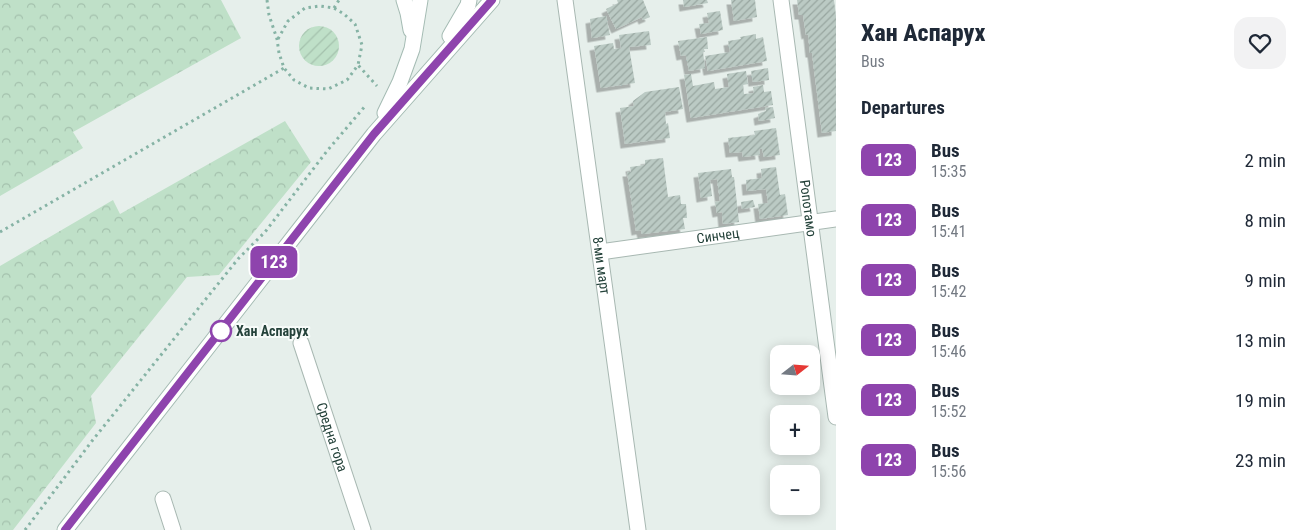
<!DOCTYPE html>
<meta charset="utf-8">
<style>
body{margin:0;font-family:"Roboto Condensed",sans-serif;background:#f2f2f3;color:#1f2937;height:100vh;display:flex;flex-direction:column;font-size:19px;white-space:nowrap}
*{box-sizing:border-box;margin:0}
p{font-size:16px;color:#747a83}
.icon{flex:none;width:28px;height:28px;fill:none;stroke:currentColor;stroke-width:2;stroke-linecap:round;stroke-linejoin:round}
.map{position:relative;flex:1;overflow:hidden}
.drawer{display:flex;flex-direction:column;background:#fff;width:475px}
.drawer>*{flex:none}
.badge{padding:0 10px;border-radius:8px;font-size:18px;line-height:32px}
.needle{width:32px;rotate:73deg}
.fabs{position:absolute;left:770px;top:345px;display:grid;gap:10px}
.fabs a{display:grid;place-items:center;width:50px;height:50px;border-radius:10px;background:#fff;box-shadow:0 2px 12px #0003;font-size:25px}
.map>.badge{position:absolute;translate:-50% -50%;box-shadow:0 0 0 2px #fff}
h2{padding:0 25px;font-size:19px;line-height:45px}
.round{display:grid;place-items:center;flex:none;width:52px;height:52px;border-radius:15px;background:#f2f2f3}
.head{display:flex;align-items:center;justify-content:space-between;height:85px;padding:0 25px}
h1{font-size:24px;font-weight:800;line-height:38px}
ul{padding:0;list-style:none}
li{display:flex;align-items:center;gap:15px;height:60px;padding:0 25px}
li div{flex:1}
li b{display:block;font-size:19px}
li em{font-style:normal}
li .badge{min-width:55px;font-weight:700;text-align:center}
main{display:flex;flex:1;min-height:0}
.map>svg:first-child{display:block}
</style>
<main>
<div class="map">
<svg width="836" height="530" viewBox="0 0 836 530">
<defs>
<pattern id="park-crowns" width="20" height="18" patternUnits="userSpaceOnUse" patternTransform="scale(1.25)"><rect width="20" height="18" fill="#bfe0c8"/><path d="M2 6a3 3 0 1 1 6 0M12 15a3 3 0 1 1 6 0" fill="none" stroke="#a4c1ad"/></pattern>
<pattern id="garden-furrows" width="10" height="10" patternUnits="userSpaceOnUse" patternTransform="scale(1.25)"><rect width="10" height="10" fill="#bfe0c8"/><path d="M-1 1l2-2M0 10L10 0M9 11l2-2" fill="none" stroke="#a4c1ad"/></pattern>
<pattern id="building-hatch" width="6" height="6" patternUnits="userSpaceOnUse" patternTransform="scale(1.25)"><rect width="6" height="6" fill="#bbcac4"/><path d="M-1 1l2-2M0 6l6-6M5 7l2-2" fill="none" stroke="#98a6a0"/></pattern>
<filter id="shadow"><feDropShadow dx="-4.5" dy="4.5" stdDeviation="0" flood-color="#0004"/></filter>
</defs>
<rect width="100%" height="100%" fill="#e6efeb"/>
<g fill="url(#park-crowns)">
<polygon points="0,0 221,0 241,38 73,132 83,148 0,196"/>
<polygon points="285,121 311,162 219,275 187,277 91,396 96,423 13,530 0,530 0,266 113,200 120,214"/>
</g>
<circle fill="url(#garden-furrows)" cx="319" cy="46" r="20"/>
<g fill="url(#building-hatch)" filter="url(#shadow)">
<polygon points="617,0 643,0 650,17 643,20 642,17 616,29 606,9 618,3"/>
<polygon points="683,0 707,0 708,3 684,7"/>
<polygon points="731,0 755,0 757,17 734,21"/>
<polygon points="797,0 834,0 836,16 836,131 822,133 812,53 810,53 808,34 806,35 803,15 799,15"/>
<polygon points="720,11 723,30 701,34 699,24 709,23 707,13"/>
<polygon points="606,16 610,35 592,38 590,19"/>
<polygon points="649,31 651,45 629,47 635,83 601,88 594,46 613,43 614,49 621,48 619,35"/>
<polygon points="756,34 756,39 763,37 767,61 708,71 705,56 730,52 728,41 741,39 740,37"/>
<polygon points="707,37 708,49 704,49 705,52 703,52 705,68 689,71 686,55 681,56 678,41"/>
<polygon points="768,68 769,80 753,82 751,71"/>
<polygon points="746,71 748,84 743,85 744,94 754,93 753,87 763,85 764,92 771,91 773,105 691,118 684,75 691,74 693,86 714,82 715,89 729,87 727,74"/>
<polygon points="679,87 683,109 665,112 666,124 668,123 670,138 625,144 620,108 634,106 633,101 645,92"/>
<polygon points="773,107 775,118 759,121 758,114 766,111 765,108"/>
<polygon points="776,128 780,155 764,157 762,149 759,149 760,155 743,157 742,152 730,153 728,138 755,135 754,131"/>
<polygon points="663,158 668,197 680,195 681,204 686,204 687,218 683,218 685,229 642,234 641,230 636,231 627,172 631,172 630,167 645,165 645,160"/>
<polygon points="776,167 780,195 785,194 788,215 760,219 758,204 768,203 766,189 747,191 746,180 762,178 761,169"/>
<polygon points="731,169 732,177 734,177 739,222 723,224 722,212 717,213 715,202 720,201 717,179 710,180 712,196 701,198 698,173"/>
<polygon points="753,200 755,207 742,209 741,202"/>
</g>
<g fill="none" stroke-linecap="round" stroke-linejoin="round">
<g stroke="#a8b8b2" stroke-width="17">
<g id="street">
<path id="s1" d="M 565,0 L 638,530"/>
<path id="s2" d="M 781,0 L 836,417"/>
<path id="s3" d="M 600,252 L 836,219"/>
<path id="s4" d="M 301,343 L 363,530"/>
<polyline points="163,499 173,530"/>
</g>
</g>
<g stroke="#a4bbb3" stroke-width="17">
<g id="secondary">
<polyline points="404,0 408,13 411,30"/>
<polyline points="450,36 468,5 469,0"/>
<polyline points="385,113 400,82 412,49 420,0"/>
<polyline points="65,530 374,134 492,0"/>
</g>
</g>
<g stroke="#86b3a5" stroke-width="3" stroke-dasharray="2.5 4" stroke-linecap="butt">
<polyline points="267,0 269,15 277,39 279,53 284,68 294,80 309,88 328,89 347,80 358,65 377,86"/>
<polyline points="334,8 339,0"/>
<polyline points="278,39 288,21 305,8 320,6 334,8 344,14 355,24 362,45 358,65"/>
<polyline points="0,232 284,68"/>
<polyline points="25,530 92,441 238,259 265,232 327,151 366,105"/>
</g>
<use href="#street" stroke="#fff" stroke-width="15"/>
<use href="#secondary" stroke="#fff" stroke-width="15"/>
</g>
<g fill="none" stroke-linecap="round" stroke-linejoin="round">
<g stroke="#fff" stroke-width="11">
<polyline id="line" points="65,530 374,134 492,0"/>
</g>
<use href="#line" stroke="#8e44ad" stroke-width="8"/>
</g>
<circle fill="#fff" stroke="#8e44ad" stroke-width="2.5" cx="221" cy="331" r="10"/>
<g text-anchor="middle" stroke-width="4" stroke-linejoin="round" paint-order="stroke">
<g font-size="14" fill="#24423a" stroke="#f7fbf9">
<text dy="5" stroke="none"><textPath href="#s2" startOffset="210">Ропотамо</textPath></text>
<text dy="5" stroke="none"><textPath href="#s3" startOffset="119">Синчец</textPath></text>
<text dy="5" stroke="none"><textPath href="#s1" startOffset="268">8-ми март</textPath></text>
<text dy="5" stroke="none"><textPath href="#s4" startOffset="99">Средна гора</textPath></text>
</g>
<g font-size="14" font-weight="bold" fill="#24423a" stroke="#f7fbf9" text-anchor="start">
<text x="236" y="336">Хан Аспарух</text>
</g>
</g>
</svg>
<div class="fabs">
<a><svg class="needle" viewBox="-14 -14 28 28"><path d="M0-13l5 13h-10z" fill="#e53935"/><path d="M0 13l5-13h-10z" fill="#747a83"/></svg></a>
<a>+</a>
<a>−</a>
</div>
<b class="badge" style="left:274px;top:262px;background:#8e44ad;color:#fff">123</b>
</div>
<section class="drawer">
<div class="head"><div><h1>Хан Аспарух</h1><p>Bus</p></div><a class="round"><svg class="icon" aria-label="heart" viewBox="0 0 24 24"><path d="M12 20l-8-8c-3-5 5-10 8-4 3-6 11-1 8 4z"/></svg></a></div>
<h2>Departures</h2>
<ul>
<li><span class="badge" style="background:#8e44ad;color:#fff">123</span><div><b>Bus</b><p>15:35</p></div><em>2 min</em></li>
<li><span class="badge" style="background:#8e44ad;color:#fff">123</span><div><b>Bus</b><p>15:41</p></div><em>8 min</em></li>
<li><span class="badge" style="background:#8e44ad;color:#fff">123</span><div><b>Bus</b><p>15:42</p></div><em>9 min</em></li>
<li><span class="badge" style="background:#8e44ad;color:#fff">123</span><div><b>Bus</b><p>15:46</p></div><em>13 min</em></li>
<li><span class="badge" style="background:#8e44ad;color:#fff">123</span><div><b>Bus</b><p>15:52</p></div><em>19 min</em></li>
<li><span class="badge" style="background:#8e44ad;color:#fff">123</span><div><b>Bus</b><p>15:56</p></div><em>23 min</em></li>
</ul>
</section>
</main>
